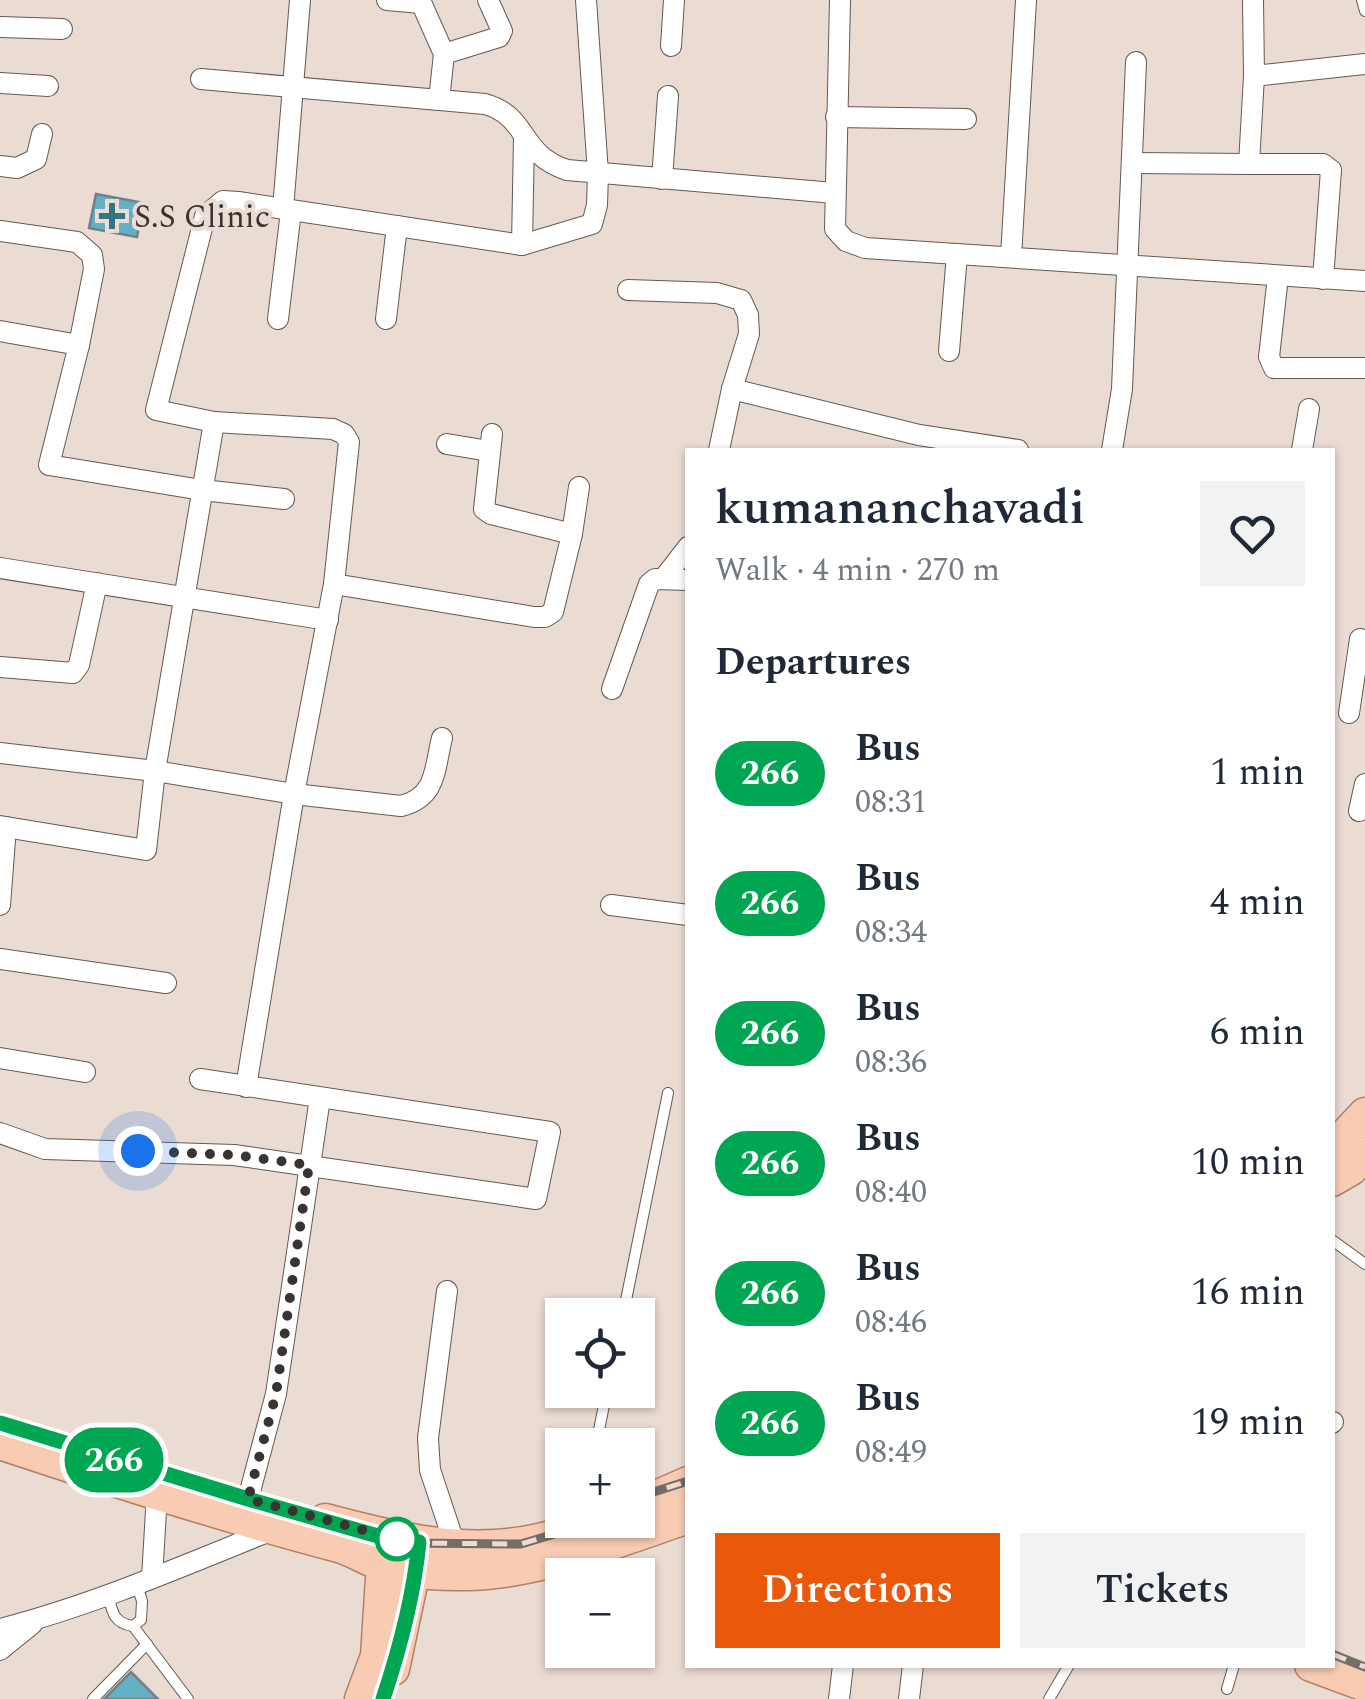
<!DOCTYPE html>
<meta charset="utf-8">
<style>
body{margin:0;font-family:Spectral,serif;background:#f2f2f3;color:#1f2937;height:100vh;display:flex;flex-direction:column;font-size:38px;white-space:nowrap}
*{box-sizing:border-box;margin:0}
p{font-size:32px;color:#747a83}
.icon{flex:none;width:55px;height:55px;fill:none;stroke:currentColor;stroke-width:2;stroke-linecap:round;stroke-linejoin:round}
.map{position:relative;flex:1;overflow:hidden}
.details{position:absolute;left:685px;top:448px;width:650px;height:1220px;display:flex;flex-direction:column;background:#fff;border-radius:0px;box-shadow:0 2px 8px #0004}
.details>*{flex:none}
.badge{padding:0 20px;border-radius:32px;font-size:35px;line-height:65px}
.fabs{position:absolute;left:545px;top:1298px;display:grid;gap:20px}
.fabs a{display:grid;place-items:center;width:110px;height:110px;border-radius:0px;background:#fff;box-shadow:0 2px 8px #0004;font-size:50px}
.you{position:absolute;width:50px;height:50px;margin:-25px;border:8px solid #fff;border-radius:50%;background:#1a73e8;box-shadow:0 0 0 15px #1a73e833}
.map>.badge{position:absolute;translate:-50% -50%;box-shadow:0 0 0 5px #fff}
h2{padding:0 30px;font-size:38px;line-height:90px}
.round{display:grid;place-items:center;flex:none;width:105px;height:105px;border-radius:0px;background:#f2f2f3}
.head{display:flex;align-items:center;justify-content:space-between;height:170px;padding:0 30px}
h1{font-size:48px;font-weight:600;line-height:75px}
.primary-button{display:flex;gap:20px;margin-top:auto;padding:20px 30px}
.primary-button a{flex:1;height:115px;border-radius:0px;background:#ea580c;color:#fff;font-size:40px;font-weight:600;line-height:115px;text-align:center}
.primary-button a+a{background:#f2f2f3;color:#1f2937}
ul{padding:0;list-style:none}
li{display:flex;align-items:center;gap:30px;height:130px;padding:0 30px}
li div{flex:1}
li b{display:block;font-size:38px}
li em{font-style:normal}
li .badge{min-width:110px;font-weight:700;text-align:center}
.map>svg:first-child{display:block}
</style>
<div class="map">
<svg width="1365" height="1699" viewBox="0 0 1365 1699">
<rect width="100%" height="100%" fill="#eadbd3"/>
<g fill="#63b0c4" stroke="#718185" stroke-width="2.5">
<polygon points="96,194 144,203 137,237 89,228"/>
<polygon points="131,1672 158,1699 104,1699"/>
</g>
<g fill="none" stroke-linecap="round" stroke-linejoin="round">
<g stroke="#655952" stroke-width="12">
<g id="service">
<polyline points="1362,0 1365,11"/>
<polyline points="1332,1240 1365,1264"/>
<polyline points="623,1315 668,1093"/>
<polyline points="596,1445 607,1390"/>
<path d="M 108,1594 C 112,1611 113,1623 133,1626 L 141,1620 L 142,1601 L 137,1585"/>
<polyline points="133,1626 188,1699"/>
<polyline points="1227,1689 1234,1665"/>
<polyline points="93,1699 147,1644"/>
<polyline points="1049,1699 1069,1665"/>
</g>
</g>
<g stroke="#655952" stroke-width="22">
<g id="minor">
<polyline points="387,0 421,3"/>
<polyline points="420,0 444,54 439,100"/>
<polyline points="840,0 835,229 846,241 865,248 1365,281"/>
<polyline points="1253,0 1254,76 1365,64"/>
<polyline points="0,27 62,29"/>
<polyline points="671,46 674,0"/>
<polyline points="444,54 499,37 502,31 488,0"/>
<path d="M 201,79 L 485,104 C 530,117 518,154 567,170 L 834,193"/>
<polyline points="0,83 48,86"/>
<polyline points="836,117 966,119"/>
<polyline points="1133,163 1249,164 1254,76"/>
<polyline points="1249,164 1323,164 1331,170 1323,279"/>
<polyline points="0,166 17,168 36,159 42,134"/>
<polyline points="662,179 668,96"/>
<polyline points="283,209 300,0"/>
<polyline points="0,231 77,242 92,255 94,269 79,345 49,465 202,490 284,499"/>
<polyline points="522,245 524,137"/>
<polyline points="1011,257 1026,0"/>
<polyline points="1278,276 1269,357 1274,368 1365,368"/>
<polyline points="628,290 717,293 741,300 748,315 749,334 732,389 719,450"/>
<polyline points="278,319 291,211"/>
<polyline points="386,319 397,226"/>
<polyline points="0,331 79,345"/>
<polyline points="949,351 957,254"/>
<polyline points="732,389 919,435 1018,450"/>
<polyline points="492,434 484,509 491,514 572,534"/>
<polyline points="447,444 489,451"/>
<polyline points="1112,450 1122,389 1136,62"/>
<polyline points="1302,450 1309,409"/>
<polyline points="0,568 328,620"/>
<polyline points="664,578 688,547"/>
<polyline points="334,584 534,617 545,617 553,612 572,534 579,487"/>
<polyline points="0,667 73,673 79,665 97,583"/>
<polyline points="612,689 649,584 655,579 688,580"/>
<polyline points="1349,713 1360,639"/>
<path d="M 0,753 L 155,771 L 294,794 L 401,806 C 437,797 434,770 442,738"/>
<polyline points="1359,811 1365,784"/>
<polyline points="0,826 146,850 155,771 214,422"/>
<polyline points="0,905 6,827"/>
<polyline points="611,905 688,915"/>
<polyline points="0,959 166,983"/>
<polyline points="0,1058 85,1072"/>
<polyline points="246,1087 294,794 334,584 349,442 344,434 333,429 214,422 156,410 205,216 223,201 238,202 522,245 592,224 597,205 598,173 586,0"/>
<polyline points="0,1133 45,1149 234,1155 536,1199 550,1132 200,1079"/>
<polyline points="447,1291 428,1438 430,1470 455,1545"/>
<polyline points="1332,1423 1333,1422"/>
<polyline points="248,1499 276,1394 320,1098"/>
<polyline points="152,1578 157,1494"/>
<path d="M 0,1629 C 93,1605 183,1566 272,1530"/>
<polyline points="0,1650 32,1624"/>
<polyline points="839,1699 843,1665"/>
<polyline points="909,1699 913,1665"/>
</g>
</g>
<g stroke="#b28165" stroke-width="35">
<g id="primary">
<polyline points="1332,1149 1365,1114"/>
<polyline points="1332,1180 1351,1169 1365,1154"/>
<path d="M 0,1443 C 111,1480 222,1515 335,1545 C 352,1549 367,1560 384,1565 C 411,1573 439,1574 467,1574 C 539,1573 620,1540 688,1517"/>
<polyline points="638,1505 688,1483"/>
<path d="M 325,1520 C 395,1539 470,1557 543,1539 C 560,1535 577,1526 595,1520"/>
<polyline points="1311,1665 1365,1685"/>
<polyline points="393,1669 418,1551"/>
<polyline points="361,1699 377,1656 384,1547"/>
</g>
</g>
<use href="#service" stroke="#fff" stroke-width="10"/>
<use href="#minor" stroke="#fff" stroke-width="20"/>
<use href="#primary" stroke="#f8ccb3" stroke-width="32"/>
<g stroke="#756d68" stroke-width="9">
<g id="rail">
<polyline points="0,1421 408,1543 521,1544 601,1520"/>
<polyline points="638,1497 688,1481"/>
<polyline points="1332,1654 1365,1667"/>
</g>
</g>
<use href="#rail" stroke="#eadbd3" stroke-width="5" stroke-dasharray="15" stroke-linecap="butt"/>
</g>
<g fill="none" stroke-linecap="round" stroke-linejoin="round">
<g stroke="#fff" stroke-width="22">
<path id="line" d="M 0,1423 L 248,1499 L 385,1538 L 419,1542 C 414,1595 400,1648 383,1699"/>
</g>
<use href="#line" stroke="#00a651" stroke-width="15"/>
<polyline stroke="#393431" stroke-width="10" stroke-dasharray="0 18" points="138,1151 234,1155 309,1165 276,1394 248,1499 397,1539"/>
</g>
<path fill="#327686" stroke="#eadbd3" stroke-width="4" d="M107 201h10v10h10v10h-10v10h-10v-10h-10v-10h10z"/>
<circle fill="#fff" stroke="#00a651" stroke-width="5" cx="397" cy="1539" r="20"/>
<g text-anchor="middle" stroke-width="8" stroke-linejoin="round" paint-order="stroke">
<g font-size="32" fill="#393431" stroke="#eadbd3" text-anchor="start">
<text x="134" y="227">S.S Clinic</text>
</g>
</g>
</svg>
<div class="fabs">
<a><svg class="icon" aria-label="locate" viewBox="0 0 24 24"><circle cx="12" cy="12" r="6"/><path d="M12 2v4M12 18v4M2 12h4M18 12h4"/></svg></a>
<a>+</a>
<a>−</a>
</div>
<div class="you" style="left:138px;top:1151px"></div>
<b class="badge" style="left:114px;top:1460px;background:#00a651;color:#fff">266</b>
<section class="details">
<div class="head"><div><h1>kumananchavadi</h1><p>Walk · 4 min · 270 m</p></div><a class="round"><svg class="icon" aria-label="heart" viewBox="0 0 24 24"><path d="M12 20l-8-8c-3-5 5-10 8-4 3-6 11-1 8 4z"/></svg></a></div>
<h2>Departures</h2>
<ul>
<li><span class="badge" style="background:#00a651;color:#fff">266</span><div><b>Bus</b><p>08:31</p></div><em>1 min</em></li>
<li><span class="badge" style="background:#00a651;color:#fff">266</span><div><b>Bus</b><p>08:34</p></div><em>4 min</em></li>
<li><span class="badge" style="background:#00a651;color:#fff">266</span><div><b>Bus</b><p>08:36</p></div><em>6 min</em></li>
<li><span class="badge" style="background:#00a651;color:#fff">266</span><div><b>Bus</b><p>08:40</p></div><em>10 min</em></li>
<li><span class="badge" style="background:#00a651;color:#fff">266</span><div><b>Bus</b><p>08:46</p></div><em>16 min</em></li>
<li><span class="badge" style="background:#00a651;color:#fff">266</span><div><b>Bus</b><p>08:49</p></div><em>19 min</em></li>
</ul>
<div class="primary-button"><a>Directions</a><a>Tickets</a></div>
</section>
</div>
